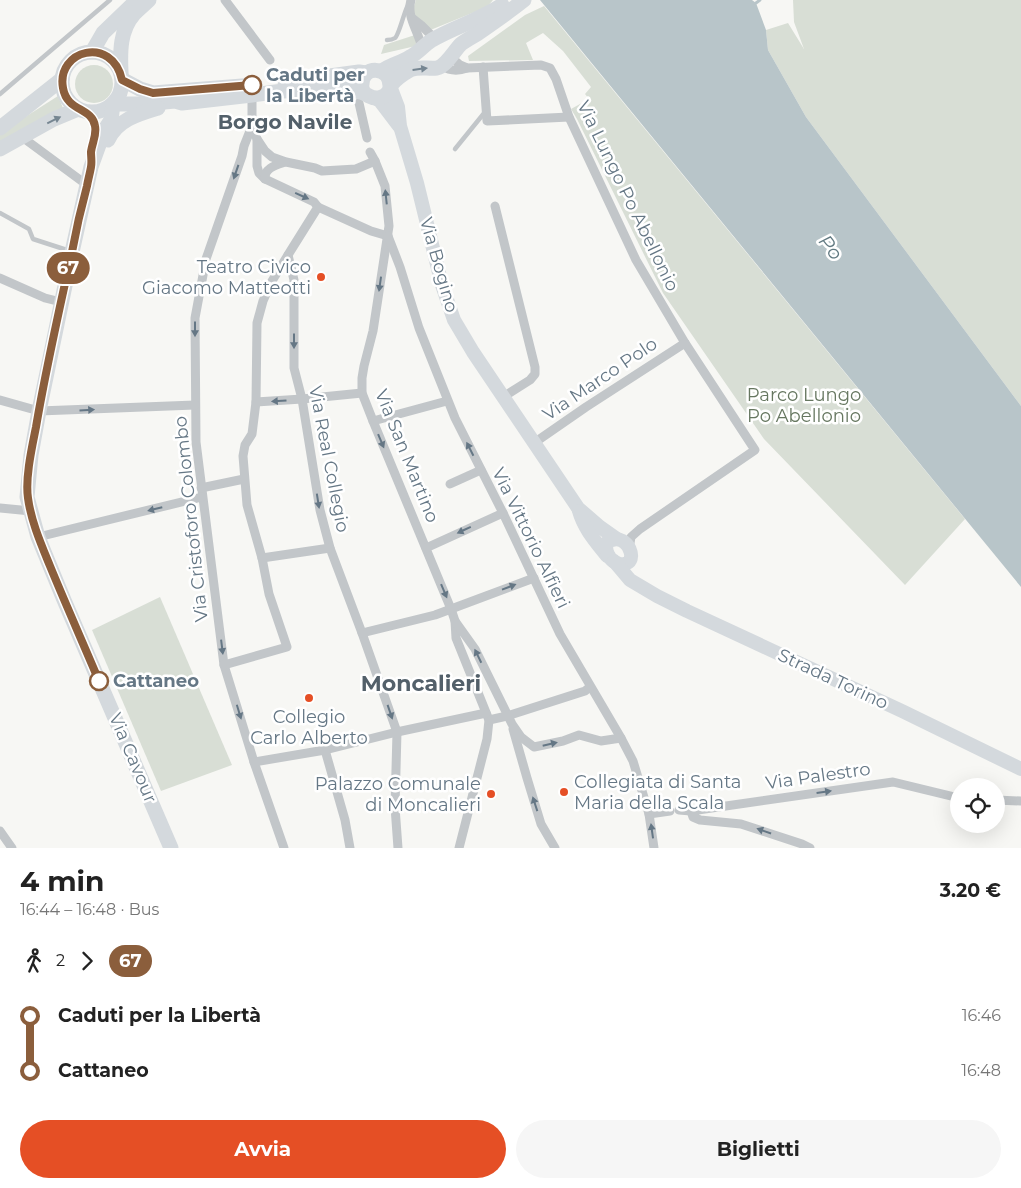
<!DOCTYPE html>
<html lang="it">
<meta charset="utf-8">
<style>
body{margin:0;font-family:Montserrat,sans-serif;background:#f6f6f6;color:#222;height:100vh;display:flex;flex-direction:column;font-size:19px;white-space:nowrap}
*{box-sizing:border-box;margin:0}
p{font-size:16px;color:#767676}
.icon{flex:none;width:28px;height:28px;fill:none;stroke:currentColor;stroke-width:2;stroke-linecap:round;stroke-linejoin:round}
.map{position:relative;height:848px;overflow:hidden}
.drawer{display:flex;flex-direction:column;background:#fff;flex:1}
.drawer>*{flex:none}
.badge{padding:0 10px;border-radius:16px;font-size:18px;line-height:32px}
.fabs{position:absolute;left:950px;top:778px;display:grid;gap:10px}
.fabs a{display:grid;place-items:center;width:55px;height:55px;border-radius:50%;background:#fff;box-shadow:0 5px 20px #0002;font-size:25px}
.map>.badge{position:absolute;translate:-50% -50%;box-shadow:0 0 0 2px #fff}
.legs{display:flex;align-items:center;gap:8px;height:55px;padding:0 20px;font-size:16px}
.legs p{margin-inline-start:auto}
.head{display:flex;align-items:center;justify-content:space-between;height:85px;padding:0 20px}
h1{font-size:28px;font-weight:700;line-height:38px}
.primary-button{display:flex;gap:10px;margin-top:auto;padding:10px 20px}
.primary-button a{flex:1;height:58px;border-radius:30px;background:#e54f25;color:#fff;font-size:20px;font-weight:700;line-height:58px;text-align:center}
.primary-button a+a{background:#f6f6f6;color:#222}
ul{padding:0 20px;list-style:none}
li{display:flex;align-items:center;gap:18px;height:55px;font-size:19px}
li i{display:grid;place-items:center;width:8px;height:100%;margin:0 6px;background:currentColor}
li i::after{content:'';width:12px;height:12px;margin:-6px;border:4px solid;border-radius:50%;background:#fff}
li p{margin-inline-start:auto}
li:first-child i{background:linear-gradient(#0000 50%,currentColor 0)}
li:last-child i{background:linear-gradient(currentColor 50%,#0000 0)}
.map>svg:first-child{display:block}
</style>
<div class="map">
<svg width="1021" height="848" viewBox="0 0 1021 848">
<rect width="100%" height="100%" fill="#f7f7f4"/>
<g fill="#d8ded5">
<polygon points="416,0 493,0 487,7 428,31 412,12"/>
<polygon points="793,0 1021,0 1021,406 806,117 768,50 766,30 788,23 804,49 794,22"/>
<polygon points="544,6 965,519 905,585 764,439 663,293 577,119 571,109 589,99 585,94 591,87 563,51 543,33 526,43 533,60 469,61 468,56 525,15"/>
<polygon points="415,35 420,45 381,54 384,45"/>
<circle cx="94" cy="84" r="19"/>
<polygon points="58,96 63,108 0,143 0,133"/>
<polygon points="160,597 232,765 161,791 92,630"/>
</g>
<polygon fill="#b8c5c9" points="540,0 752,0 756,3 766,30 768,50 806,117 1021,406 1021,587"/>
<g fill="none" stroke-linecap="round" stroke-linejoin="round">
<polyline stroke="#b8c5c9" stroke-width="3" points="756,3 760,0"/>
<g stroke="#c2c6c9" stroke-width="4.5">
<path d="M 387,40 C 390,40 392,40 395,38 C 399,35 404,12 408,5"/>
<polyline points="0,94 110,0"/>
<polyline points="455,149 485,112"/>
<polyline points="0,213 29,229 33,239 70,251"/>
</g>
<g stroke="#c2c6c9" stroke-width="9">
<polyline points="225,0 270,60"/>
<path d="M 411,0 C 406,17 419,32 422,48"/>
<polyline points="412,18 421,25 435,39"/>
<polyline points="450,56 460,65 467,68 541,65 550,68 556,79 569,117 636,260 685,343 755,450 640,529 631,537 629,549"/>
<path d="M 442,66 C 450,71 459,71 467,68"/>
<polyline points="483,67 487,121 569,117"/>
<polyline points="252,95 252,126 257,139 265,151 272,157 286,162 315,168 322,171 356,169 375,161"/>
<polyline points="359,103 367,138"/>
<polyline points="252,126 244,146 242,156 206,259 195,318 196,442 224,665 254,762 284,848"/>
<polyline points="22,137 87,185"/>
<polyline points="257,139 257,166 259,173 265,179 314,202 318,207 288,255 294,280 294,368 302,399 320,510 330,548 362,633 397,732 395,807 398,848"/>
<polyline points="370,152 375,161 385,186 389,226 373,331 364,366 362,378 362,393 373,421 451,609 455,621 456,638 489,720 487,739 459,848"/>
<path d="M 265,179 C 264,168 276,165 285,162"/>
<polyline points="495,206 535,367 535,374 530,380 503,397"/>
<polyline points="318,207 371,231 388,236"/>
<polyline points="388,236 400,267 419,328 455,418 503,513 560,634 621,738 633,761 649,814 654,848"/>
<polyline points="0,278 45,298 61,302"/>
<polyline points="0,400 39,411 195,405"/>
<polyline points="256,402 302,399 362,393"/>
<polyline points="373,421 447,401"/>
<polyline points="534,443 586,407 685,343"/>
<polyline points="450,484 481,470"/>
<polyline points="201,488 244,479"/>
<polyline points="0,508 31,511"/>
<polyline points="38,537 202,497"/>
<polyline points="426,548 503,513"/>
<polyline points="262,558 330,548"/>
<polyline points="455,621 475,649 512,724 521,737 534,747 563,741 579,735 601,741 621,738"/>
<polyline points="362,633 435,615 534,578"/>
<polyline points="224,665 287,647 269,594 262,558 247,505 243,456 245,445 252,434 256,402 257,323 263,301 272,281 288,255"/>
<polyline points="489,720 507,716 585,691 590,687"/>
<polyline points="513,729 527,778 541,824 555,848"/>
<polyline points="325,750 397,732 486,713"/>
<polyline points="254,762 325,750 345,820 350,848"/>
<polyline points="996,800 1021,801"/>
<polyline points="679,810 691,811"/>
<polyline points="649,814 670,811"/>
<polyline points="0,831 12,848"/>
<polyline points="810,848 802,844 741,824 700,820 693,817 691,811 893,782 959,798"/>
</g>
<g stroke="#d4d9dd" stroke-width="14">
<polyline points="390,86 398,107 400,126 417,183 442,285 454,320 473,352 578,508 600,527 617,539"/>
<polyline points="375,98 380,101 399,126"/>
<path d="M 579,511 C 584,529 596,542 607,556"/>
<path d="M 617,539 C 619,540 622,540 624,542 C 630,546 635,559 627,563 C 614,569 602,552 608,541 Z"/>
<polyline points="614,561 630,580 657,596 687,611 902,711 1021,769"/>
</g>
<g stroke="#d4d9dd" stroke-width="15">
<circle cx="92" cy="82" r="30"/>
<polyline points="92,52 103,33 133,4"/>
<path d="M 382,71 C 391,64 401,63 410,57 C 418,53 424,45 432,40 C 454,27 480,20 502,5"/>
<path d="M 121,72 C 120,51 120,30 134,14 C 139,9 144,5 149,0"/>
<polyline points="123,80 140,89 153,93 255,85"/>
<polyline points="285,82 359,72 366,73"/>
<path d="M 390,86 C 390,66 362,65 362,84 C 361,89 364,94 369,96 C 376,100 385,98 389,91 C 391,85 388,89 392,84 C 397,78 403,74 410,70 C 419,66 427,69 437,68 C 446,66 454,51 461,44 C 466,40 472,37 477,34 C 493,23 509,12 524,0"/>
<polyline points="113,104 111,120 104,131 91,167 72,252 39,411 31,455 27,497 38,537 64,600 171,848"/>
<polyline points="113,104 143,104 175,101 182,103 252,95 283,91 339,89 348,89 364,93"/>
<polyline points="0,128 62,79"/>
<path d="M 108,140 C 117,120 138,114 158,108"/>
<polyline points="0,149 54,119 78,109"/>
</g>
</g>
<defs><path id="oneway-solid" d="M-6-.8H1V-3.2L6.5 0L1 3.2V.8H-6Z" transform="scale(1.25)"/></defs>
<g fill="#768692">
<use href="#oneway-solid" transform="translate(420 69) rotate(-7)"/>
<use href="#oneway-solid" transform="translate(54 120) rotate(-26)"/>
</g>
<g fill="#657785">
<use href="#oneway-solid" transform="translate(236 172) rotate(109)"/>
<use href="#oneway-solid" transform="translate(302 196) rotate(24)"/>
<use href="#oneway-solid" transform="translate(386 197) rotate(-96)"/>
<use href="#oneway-solid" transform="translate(380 284) rotate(98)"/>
<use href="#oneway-solid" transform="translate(195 329) rotate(90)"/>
<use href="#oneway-solid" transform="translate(294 341) rotate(90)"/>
<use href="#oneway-solid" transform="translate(279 401) rotate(176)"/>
<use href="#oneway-solid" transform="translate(87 410) rotate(-3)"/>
<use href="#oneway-solid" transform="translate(381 441) rotate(67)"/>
<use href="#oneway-solid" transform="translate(470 449) rotate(-117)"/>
<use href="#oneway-solid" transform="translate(318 501) rotate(81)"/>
<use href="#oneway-solid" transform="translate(155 509) rotate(166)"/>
<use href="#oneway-solid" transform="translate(464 530) rotate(155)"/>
<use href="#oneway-solid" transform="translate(509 587) rotate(-21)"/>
<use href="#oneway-solid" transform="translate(444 591) rotate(67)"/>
<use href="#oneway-solid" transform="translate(222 647) rotate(83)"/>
<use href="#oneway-solid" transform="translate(478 656) rotate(-116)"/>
<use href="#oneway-solid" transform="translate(239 712) rotate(73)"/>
<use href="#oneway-solid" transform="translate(390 712) rotate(71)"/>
<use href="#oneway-solid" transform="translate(550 744) rotate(-13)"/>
<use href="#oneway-solid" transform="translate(824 792) rotate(-8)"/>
<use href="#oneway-solid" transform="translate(535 804) rotate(-108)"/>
<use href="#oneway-solid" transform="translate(652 831) rotate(-98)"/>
<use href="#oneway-solid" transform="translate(764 831) rotate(-161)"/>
</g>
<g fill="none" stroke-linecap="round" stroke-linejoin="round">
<g stroke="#fff" stroke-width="11">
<path id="line-1" d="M 99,681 C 83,643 66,605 50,566 C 41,544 31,521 28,498 C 25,478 32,447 36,427 C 46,368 59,310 72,252 C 76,230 81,208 87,186 C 88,180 90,173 91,167 C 92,162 91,157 91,152 C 92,143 97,135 95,126 C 92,107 67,112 63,88 C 56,50 112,35 122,80 L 140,89 L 153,93 L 252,85"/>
</g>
<use href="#line-1" stroke="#8b5e3c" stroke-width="8"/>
</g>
<g fill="#fff" stroke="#8b5e3c" stroke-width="2.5">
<circle cx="252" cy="85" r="9"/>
<circle cx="99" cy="681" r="9"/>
</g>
<g fill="#e54f25" stroke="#fff" stroke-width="2">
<circle cx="321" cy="277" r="5"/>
<circle cx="309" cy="698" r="5"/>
<circle cx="564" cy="792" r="5"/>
<circle cx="491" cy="794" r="5"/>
</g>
<g text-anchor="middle" stroke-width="5" stroke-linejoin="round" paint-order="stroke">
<g font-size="18" font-weight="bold" fill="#657785" stroke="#fff" text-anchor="start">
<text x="266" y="81">Caduti per<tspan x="266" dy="21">la Libertà</tspan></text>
<text x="113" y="687">Cattaneo</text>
</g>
<g font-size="18" fill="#657785" stroke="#fff">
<text transform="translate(628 196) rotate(64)" y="6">Via Lungo Po Abellonio</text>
<text transform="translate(439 265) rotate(74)" y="6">Via Bogino</text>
<text transform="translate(600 379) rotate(-34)" y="6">Via Marco Polo</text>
<text transform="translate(407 456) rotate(68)" y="6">Via San Martino</text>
<text transform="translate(329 459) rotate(79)" y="6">Via Real Collegio</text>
<text transform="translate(191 519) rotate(-96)" y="6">Via Cristoforo Colombo</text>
<text transform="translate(531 538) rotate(64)" y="6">Via Vittorio Alfieri</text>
<text transform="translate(833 679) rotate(25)" y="6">Strada Torino</text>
<text transform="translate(133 758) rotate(67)" y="6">Via Cavour</text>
<text transform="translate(818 776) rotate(-8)" y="6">Via Palestro</text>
</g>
<g font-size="18" fill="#657785" stroke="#fff" text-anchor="end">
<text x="311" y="273">Teatro Civico<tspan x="311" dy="21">Giacomo Matteotti</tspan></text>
<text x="309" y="723" text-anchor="middle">Collegio<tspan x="309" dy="21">Carlo Alberto</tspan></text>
<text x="574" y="788" text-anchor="start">Collegiata di Santa<tspan x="574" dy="21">Maria della Scala</tspan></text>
<text x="481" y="790">Palazzo Comunale<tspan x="481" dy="21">di Moncalieri</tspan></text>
</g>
<g font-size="18" fill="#667760" stroke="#fff">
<text x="804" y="401">Parco Lungo<tspan x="804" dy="21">Po Abellonio</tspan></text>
</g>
<g font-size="19" font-style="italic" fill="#617981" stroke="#fff">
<text transform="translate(831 247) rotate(52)" y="7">Po</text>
</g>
<g font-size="20" font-weight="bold" fill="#53606a" stroke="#fff">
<text x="285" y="129">Borgo Navile</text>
</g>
<g font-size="22" font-weight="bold" fill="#53606a" stroke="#fff">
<text x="421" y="691">Moncalieri</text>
</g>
</g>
</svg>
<div class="fabs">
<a><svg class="icon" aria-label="locate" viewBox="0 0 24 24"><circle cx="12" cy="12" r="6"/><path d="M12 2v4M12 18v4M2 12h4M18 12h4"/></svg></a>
</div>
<b class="badge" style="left:68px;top:268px;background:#8b5e3c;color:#fff">67</b>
</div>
<section class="drawer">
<div class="head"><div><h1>4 min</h1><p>16:44 – 16:48 · Bus</p></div><b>3.20 €</b></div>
<div class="legs"><svg class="icon" aria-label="walk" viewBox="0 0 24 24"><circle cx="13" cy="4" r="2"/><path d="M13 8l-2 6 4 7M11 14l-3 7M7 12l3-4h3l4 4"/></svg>2<svg class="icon" aria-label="forward" viewBox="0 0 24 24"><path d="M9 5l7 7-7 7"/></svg><b class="badge" style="background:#8b5e3c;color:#fff">67</b></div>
<ul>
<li><i style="color:#8b5e3c"></i><b>Caduti per la Libertà</b><p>16:46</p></li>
<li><i style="color:#8b5e3c"></i><b>Cattaneo</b><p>16:48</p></li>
</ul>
<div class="primary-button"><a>Avvia</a><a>Biglietti</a></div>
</section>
